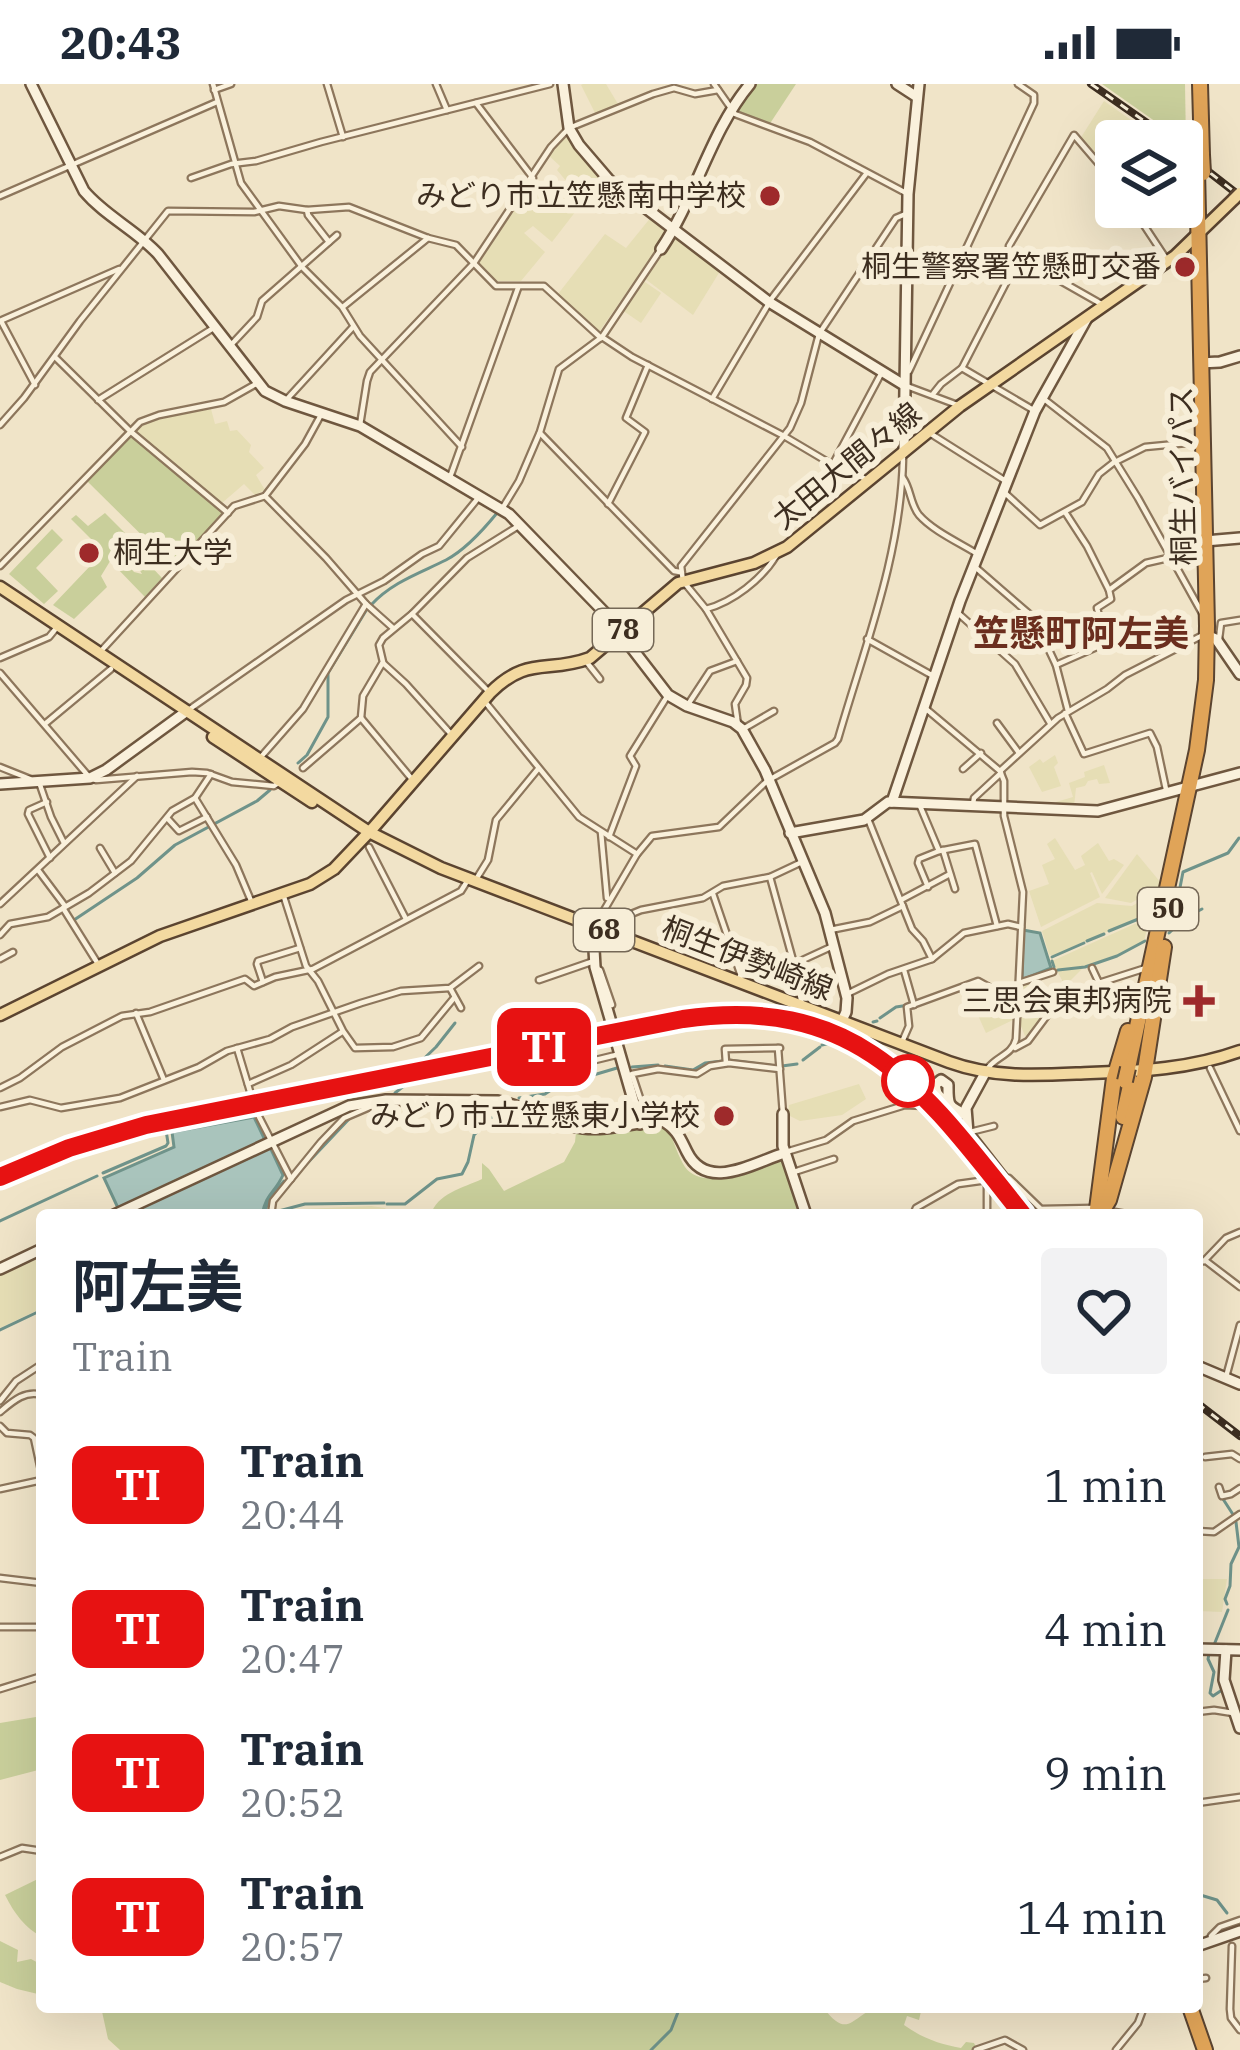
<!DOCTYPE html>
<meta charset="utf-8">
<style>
body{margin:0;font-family:"IBM Plex Serif","Noto Sans JP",serif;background:#f2f2f3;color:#1f2937;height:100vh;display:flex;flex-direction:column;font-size:45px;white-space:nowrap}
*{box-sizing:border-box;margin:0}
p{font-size:39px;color:#747a83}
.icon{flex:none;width:66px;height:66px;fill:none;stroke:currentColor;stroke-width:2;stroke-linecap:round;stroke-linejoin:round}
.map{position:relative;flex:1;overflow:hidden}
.side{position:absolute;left:36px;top:1125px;width:1167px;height:804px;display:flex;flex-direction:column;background:#fff;border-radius:12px;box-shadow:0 12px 48px #0002}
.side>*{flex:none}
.badge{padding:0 24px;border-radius:18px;font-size:42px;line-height:78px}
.buttons{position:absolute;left:1095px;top:36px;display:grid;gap:24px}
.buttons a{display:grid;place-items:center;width:108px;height:108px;border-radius:12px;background:#fff;box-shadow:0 12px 48px #0002;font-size:60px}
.map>.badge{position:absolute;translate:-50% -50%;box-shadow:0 0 0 6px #fff}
.round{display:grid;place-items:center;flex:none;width:126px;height:126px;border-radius:12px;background:#f2f2f3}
.summary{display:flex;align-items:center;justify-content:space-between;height:204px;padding:0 36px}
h1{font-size:57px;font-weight:700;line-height:90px}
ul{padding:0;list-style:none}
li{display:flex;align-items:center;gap:36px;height:144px;padding:0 36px}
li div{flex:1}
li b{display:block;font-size:45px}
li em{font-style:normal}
li .badge{min-width:132px;font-weight:700;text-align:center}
.status{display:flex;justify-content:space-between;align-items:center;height:84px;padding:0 60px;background:#fff;direction:ltr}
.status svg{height:33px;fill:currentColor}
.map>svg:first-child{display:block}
</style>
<div class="status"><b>20:43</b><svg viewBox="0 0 49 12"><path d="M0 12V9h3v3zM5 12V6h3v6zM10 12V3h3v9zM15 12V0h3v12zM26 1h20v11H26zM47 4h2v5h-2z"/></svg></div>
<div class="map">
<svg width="1240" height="1966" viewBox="0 0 1240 1966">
<rect width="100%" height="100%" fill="#f0e4c8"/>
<g fill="#e6deb5">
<polygon points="583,0 606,0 618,20 595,29 581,1"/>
<polygon points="1104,17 1161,57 1116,57 1116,98 1080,55"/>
<polygon points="566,48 575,65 603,92 552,158 533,142 524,149 545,168 521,197 495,197 478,178 532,101 551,115 567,98 557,86 560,82 547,70"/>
<polygon points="652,132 669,147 599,248 558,210 605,150 626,164"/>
<polygon points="673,152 722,184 693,231 644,194"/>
<polygon points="642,196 661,209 641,239 622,226"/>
<polygon points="211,325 215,340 227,337 230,347 237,346 251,361 249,368 264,384 256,391 265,406 255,411 244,400 222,419 134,346 140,340 164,333"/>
<polygon points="1055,671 1058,679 1054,683 1061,702 1042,708 1029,683 1040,675 1043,679"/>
<polygon points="1104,681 1110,699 1099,700 1097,695 1088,697 1085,702 1076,704 1074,723 1057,722 1056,718 1073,713 1069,699 1085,693 1084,688"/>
<polygon points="1055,754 1075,786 1085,781 1081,772 1098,759 1109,777 1114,775 1124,781 1102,810 1092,788 1090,789 1100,813 1041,843 1029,807 1049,800 1042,781 1055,775 1047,760"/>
<polygon points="1137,770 1161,799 1159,803 1131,819 1105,814"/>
<polygon points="1155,809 1159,809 1152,828 1052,872 1049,870 1042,847 1097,819 1132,822"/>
<polygon points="1150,833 1144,857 1119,870 1085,882 1065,902 1052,877"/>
<polygon points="1031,897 1039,919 1046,927 1030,950 1025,952 1019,937 1020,901"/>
<polygon points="1001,910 1011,926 1016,924 1015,935 986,949 976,927"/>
<polygon points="859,1000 866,1015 842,1031 800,1037 788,1031 789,1021"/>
<polygon points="371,1122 385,1124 388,1129 283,1131 303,1125"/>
<polygon points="42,1170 42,1224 0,1244 0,1190"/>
<polygon points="1197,1495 1227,1495 1222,1528 1197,1527"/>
</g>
<g fill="#c9cf9b">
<polygon points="755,0 796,0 769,41 738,28 737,25"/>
<polygon points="1102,0 1185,0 1186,59"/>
<polygon points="130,352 222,429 175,484 87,397"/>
<polygon points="105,429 137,461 130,466 121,458 113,466 115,469 101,492 107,503 74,535 53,521 92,480 88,473 98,462 71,435 76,431 88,442"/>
<polygon points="52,445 63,456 36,484 58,507 44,520 9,490"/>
<polygon points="145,476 162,494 145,513 114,481 116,477 127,479 134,488 142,490 138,483"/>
<path d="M 653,1041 L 669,1047 C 674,1058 678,1072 685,1083 C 704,1109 753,1084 776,1074 L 781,1075 L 799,1131 L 431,1131 C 436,1110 463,1104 482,1095 L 482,1079 L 489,1085 L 504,1107 L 564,1078 L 575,1058 L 576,1048 L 604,1048 Z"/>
<polygon points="42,1632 42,1685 0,1696 0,1639"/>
<path d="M 42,1793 L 42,1853 C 25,1844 14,1829 5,1811 Z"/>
<polygon points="0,1857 18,1866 17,1878 31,1875 42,1881 42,1911 17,1905 0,1898"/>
<path d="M 101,1923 L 823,1923 C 850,1960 853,1927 881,1923 C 894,1921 909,1923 922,1923 L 919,1936 L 907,1932 L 904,1941 C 922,1954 939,1960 961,1964 L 966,1958 L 974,1959 L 976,1963 L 973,1966 L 120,1966 L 108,1955 Z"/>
</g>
<g fill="#a9c4bc" stroke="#6f938a" stroke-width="3">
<polygon points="1023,846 1040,849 1051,884 1022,896"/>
<polygon points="254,1033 265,1056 118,1124 104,1094 174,1063 172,1048"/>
<path d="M 270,1063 L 283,1091 C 275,1109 266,1109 262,1131 L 123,1131 Z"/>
</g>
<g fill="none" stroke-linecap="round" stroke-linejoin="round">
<g stroke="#6f938a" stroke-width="3">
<path d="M 371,521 C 392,498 420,489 446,476 C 465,466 484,445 497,429"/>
<polyline points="298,679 307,671 328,633 328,589 367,525"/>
<polyline points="1177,819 1183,788 1228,769 1239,754"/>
<polyline points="74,836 137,794 175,761 257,717 270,706"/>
<polyline points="1109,847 1153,829"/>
<polyline points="1169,849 1185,834 1202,825"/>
<polyline points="1087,857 1104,850"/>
<polyline points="1052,873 1084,859"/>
<polyline points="1052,877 1054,883"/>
<polyline points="1058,886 1085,883 1117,872 1145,857"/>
<polyline points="976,895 997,905 1015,900"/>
<polyline points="880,934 896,923 909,921"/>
<polyline points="873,938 877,937"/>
<polyline points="822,961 839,957"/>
<polyline points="728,976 776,982"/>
<polyline points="803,976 820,963"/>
<polyline points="665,982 693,986 705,979 723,977"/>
<polyline points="782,982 797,980"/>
<polyline points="632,983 658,981"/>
<polyline points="411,987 436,963 455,939"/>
<polyline points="395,1009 405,1001 411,991"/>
<polyline points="519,1014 545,1010 577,989 590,992 617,984"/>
<polyline points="299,1088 350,1034"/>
<polyline points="103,1089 166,1062 168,1059 166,1046"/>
<polyline points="387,1120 405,1120 437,1095 462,1090 468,1078 474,1051 499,1027"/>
<polyline points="275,1128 305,1120 384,1119"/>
<polyline points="264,1131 269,1114 284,1097"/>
<polyline points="0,1137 97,1092"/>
<polyline points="0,1246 42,1226"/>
<polyline points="1234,1432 1223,1415 1240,1407"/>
<polyline points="1227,1520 1225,1515 1230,1502 1231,1480 1239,1463 1236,1438"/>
<polyline points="1214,1561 1228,1526"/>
<polyline points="1209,1570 1208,1575 1214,1588 1210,1609 1213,1612 1222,1606"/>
<polyline points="1197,1810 1217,1816 1227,1829"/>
<polyline points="651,1966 671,1946 680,1923"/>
</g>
<g stroke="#8d765c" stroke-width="9">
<g id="street">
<polyline points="213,0 241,99 302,183 342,223 360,252 462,363"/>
<polyline points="327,0 343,53"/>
<polyline points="436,0 447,26"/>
<polyline points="714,0 735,30 810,58 908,110"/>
<polyline points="214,6 231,0"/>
<polyline points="476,19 533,94"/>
<polyline points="191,94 231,80 256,77 321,58 550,0"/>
<polyline points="0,112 217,18"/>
<polyline points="1132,123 1165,173"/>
<polyline points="307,126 308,131 329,158"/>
<polyline points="1022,175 1009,193 962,284 1035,327"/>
<polyline points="1103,221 1022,175 1010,167 1009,162 1074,51 1116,100"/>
<polyline points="344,222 428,154"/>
<polyline points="0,237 119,185"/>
<polyline points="1,237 35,301"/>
<polyline points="602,253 632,273 784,352 838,384 866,395"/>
<polyline points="230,262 257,233 262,217 337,151"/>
<polyline points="55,273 130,347 228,429"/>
<polyline points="909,287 1034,19 1034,11 1018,0"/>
<polyline points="904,301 960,322"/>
<polyline points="933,310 941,300 962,284"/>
<polyline points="288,314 353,243"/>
<polyline points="712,315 772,214 866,90"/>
<polyline points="1044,315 1107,364 1138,414 1202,529"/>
<polyline points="98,316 215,243"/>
<polyline points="0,341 24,314 80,237 168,127 254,128 279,122 307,126 349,123 428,154 456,161 496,202 544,202 601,254"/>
<polyline points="360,341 367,297 370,288 474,179 551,63 569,44 653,10 674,4 695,10 718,6"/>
<polyline points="928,348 1004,396"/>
<polyline points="540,349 674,487 680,488"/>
<polyline points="834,378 882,288"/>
<path d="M 903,394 C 911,405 910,420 919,431 C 933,447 960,459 979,471"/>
<polyline points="449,396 518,204"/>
<polyline points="1005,409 1040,441 1082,418 1099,390 1113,379 1145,363 1197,358"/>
<polyline points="265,412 326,474 366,520 393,544"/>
<polyline points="608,420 645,348 626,334 648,281"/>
<polyline points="502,425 519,397 540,348 559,285 602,253 661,165"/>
<polyline points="1065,428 1087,462 1109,506"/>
<polyline points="0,482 140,338 159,331 224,318 256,300"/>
<polyline points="974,482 1034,534 1056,581 1068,627"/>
<path d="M 706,525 C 733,518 762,495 776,472"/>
<polyline points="412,530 488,607"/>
<polyline points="959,530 1015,580 1050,639"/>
<polyline points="867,555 935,593"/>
<polyline points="1219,555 1221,539 1240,536"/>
<polyline points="101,567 234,422 265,412 305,360 322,329"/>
<polyline points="0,574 49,553 58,542"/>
<polyline points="585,576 600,595"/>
<polyline points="383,579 406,600 450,649"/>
<polyline points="1056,581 1106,559 1097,524 1111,515 1109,506 1146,479 1168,474"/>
<polyline points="0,589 90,694 96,696 192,688 207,689 232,698 274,702 280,698"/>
<polyline points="486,619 579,733 637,770"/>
<polyline points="687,622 710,587 737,577"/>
<path d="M 925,624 L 1000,687 L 1004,697 L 1004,732 L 1023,808 L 1016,955 C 1012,971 997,972 988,984"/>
<polyline points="187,627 346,516 384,497 422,470 439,462 479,413"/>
<polyline points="1065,629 1084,670 1150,649 1157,663 1167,710"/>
<polyline points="361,634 411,694"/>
<polyline points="46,639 111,585"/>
<polyline points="997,639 1019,669"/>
<polyline points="738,641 735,620 746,601 747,594 706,525 683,497 681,482 790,344 801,319 819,250 896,134 908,129"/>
<polyline points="743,645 774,627"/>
<polyline points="260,674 303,625 366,520"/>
<polyline points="0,683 30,695"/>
<polyline points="303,684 361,634 363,612 383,578 379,561 383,554 412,530 467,474 520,441"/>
<polyline points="963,685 981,669"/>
<polyline points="1000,687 1058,634 1107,605 1125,591 1203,551"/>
<polyline points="39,698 51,733 64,759"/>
<polyline points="195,714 236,781 252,819"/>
<polyline points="47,718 29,726 28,730 50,774"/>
<polyline points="973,720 974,714 1001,689"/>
<polyline points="920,722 939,767"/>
<polyline points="168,735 179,747 207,733"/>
<polyline points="868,735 912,845 923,857 932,875"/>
<polyline points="601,748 607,814"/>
<polyline points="609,753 636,682 630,672 668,611"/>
<polyline points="369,763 406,835"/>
<polyline points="100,764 115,789"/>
<polyline points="943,766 955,805"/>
<polyline points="38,786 65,822"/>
<polyline points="770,793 794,880 802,921"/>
<polyline points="475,797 488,776 496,736 538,685"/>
<polyline points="928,803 918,779 919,775 939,767 975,760 997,842"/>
<polyline points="713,810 740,889"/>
<polyline points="284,813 306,882 318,897 343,947 355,964 393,963 421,954 454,914"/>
<polyline points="901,816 950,790"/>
<polyline points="0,820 137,692"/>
<polyline points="63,824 98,880"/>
<polyline points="609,839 641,826 703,814 723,802 770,793 804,777"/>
<path d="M 596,840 L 637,770 L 652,752 L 719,743 L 767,697 L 835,659 L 838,655 C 865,561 901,472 903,374"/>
<polyline points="830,846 870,838 903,822"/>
<polyline points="0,851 10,840 48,833 89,809 131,777 172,727 195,714 211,690"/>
<polyline points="0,875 13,868"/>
<polyline points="1092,884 1099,899 1146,884"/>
<polyline points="600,886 612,921"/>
<polyline points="904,886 914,921"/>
<polyline points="740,892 794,880 833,862"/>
<polyline points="539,896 594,877"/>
<polyline points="263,898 257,880 258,877 300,864"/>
<polyline points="1019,899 1053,888"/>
<polyline points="450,904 461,924"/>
<polyline points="847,910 888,890 932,875 964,849 1008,840 1021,843"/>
<polyline points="136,929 164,996"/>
<polyline points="902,958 909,942 907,923 978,897 996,907 1018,903"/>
<polyline points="237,964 252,1014"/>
<polyline points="778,964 783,1030"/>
<polyline points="1015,964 1028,957 1066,906"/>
<polyline points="726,979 725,965 780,964"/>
<polyline points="579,980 616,971"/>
<polyline points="1210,984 1240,1047"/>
<polyline points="248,1000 291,981 342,948"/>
<polyline points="0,1004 20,994 62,963 122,932 150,928 245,895 254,902 275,893 313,885 461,807 466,799"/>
<polyline points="0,1023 30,1016 61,1024 120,1014 199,983 227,967 270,955 292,943 361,919 401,907 450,904 479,882"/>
<polyline points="255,1025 291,1095"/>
<polyline points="658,1034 640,1014 632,990 658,985 697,990 710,982 729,979 780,985"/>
<polyline points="970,1048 994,1042"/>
<polyline points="786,1068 826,1056 853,1037 905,1021 925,1022 931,1025 987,1097 987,1131"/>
<polyline points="794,1088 834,1075"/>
<polyline points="1009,1094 1041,1125 1093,1124"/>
<polyline points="1109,1127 1132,1131"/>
<polyline points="271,1131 273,1117 321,1058 344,1034 372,1022"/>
<polyline points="913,1131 916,1124 958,1100 987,1096"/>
<polyline points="1197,1177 1206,1177 1240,1203"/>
<polyline points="1204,1177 1226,1154 1240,1148"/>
<polyline points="1226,1293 1240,1241"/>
<polyline points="0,1317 16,1297 42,1280"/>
<path d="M 0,1328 C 13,1317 25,1306 42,1311"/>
<polyline points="0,1342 7,1349 30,1351 34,1354 42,1391"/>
<polyline points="1205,1373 1232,1370 1240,1375"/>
<polyline points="1219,1403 1222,1412 1231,1410 1240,1404"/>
<polyline points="0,1405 42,1396"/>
<polyline points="1197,1447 1214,1448 1240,1430"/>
<polyline points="0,1494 42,1499"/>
<polyline points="0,1543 42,1543"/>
<polyline points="0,1605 42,1592"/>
<polyline points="1197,1628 1214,1626 1233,1629"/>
<polyline points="1197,1719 1240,1713"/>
<polyline points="0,1773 22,1764 42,1767"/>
<polyline points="1211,1852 1220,1843 1240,1836"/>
<polyline points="1232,1862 1230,1925 1231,1934 1240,1946"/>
<polyline points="1197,1895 1206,1894"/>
<polyline points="976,1966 1005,1956 1023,1966"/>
<polyline points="1116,1966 1138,1939 1144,1923"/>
</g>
</g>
<g stroke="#6f573f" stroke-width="14">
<g id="secondary">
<path d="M 31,0 L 84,107 C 105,132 136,146 158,170 L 265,307 L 285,317 L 360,342 L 509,430 L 604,528 L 668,611 L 687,622 L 733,638 L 742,645 L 765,686 L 825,829 L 847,914 L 846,928 L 839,943"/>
<polyline points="563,0 569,44 579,61 609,96 769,218 904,301"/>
<polyline points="897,0 917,13"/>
<path d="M 661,165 C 696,113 710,48 750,0"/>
<polyline points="1200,279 1220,278 1240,272"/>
<polyline points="904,368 908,110 919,0"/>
<polyline points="1205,457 1240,454"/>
<polyline points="1207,551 1216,555 1240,590"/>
<polyline points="0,700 90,694 106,686 187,627"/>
<polyline points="892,718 960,517 1035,327 1087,234"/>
<polyline points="790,749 864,736 888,718 1098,727 1240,689"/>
<polyline points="593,848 595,883 613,945"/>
<polyline points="615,953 640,1040"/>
<polyline points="985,989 966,1024 968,1049 1032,1131"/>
<path d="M 941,996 L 948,1001 C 948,1020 947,1022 965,1030 L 954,1030 L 937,1009 L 935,1001 Z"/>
<polyline points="783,1030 783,1062 806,1131"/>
<path d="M 114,1131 L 349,1022 L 386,1016 L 498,1017 C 527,1023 554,1040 583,1044 C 611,1047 636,1037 663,1037 C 677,1045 680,1054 687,1068 C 707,1109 754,1078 785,1069"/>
<polyline points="0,1185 42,1165"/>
<polyline points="1197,1282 1240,1300"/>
<polyline points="1197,1565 1240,1566"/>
<polyline points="1226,1566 1224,1596 1240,1644"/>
<polyline points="1197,1862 1240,1847"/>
</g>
</g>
<g stroke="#5b4430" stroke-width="15">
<g id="primary">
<path d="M 0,503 L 369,748 L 441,784 L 949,978 C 996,995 1041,991 1090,989 C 1142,987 1190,985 1240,967"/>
<polyline points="213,653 312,718"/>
<path d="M 0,931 L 160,852 L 310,800 L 334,785 L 373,744 L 490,609 C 528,571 547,590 590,574 L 678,499 L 754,479 L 787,463 L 960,322 L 1175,172 L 1234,115"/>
</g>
</g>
<g stroke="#5b4430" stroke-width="18">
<g id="highway">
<polyline points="1200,0 1202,71"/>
<polyline points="1128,984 1197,666 1206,596 1207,542 1197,85"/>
<polyline points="1123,1033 1131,997"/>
<polyline points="1097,1125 1114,994 1128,947"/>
<polyline points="1103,1126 1109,1116 1144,993 1164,863"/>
<polyline points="1190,1923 1205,1966"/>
</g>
</g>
<use href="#street" stroke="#faf1dc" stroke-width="4.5"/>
<use href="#secondary" stroke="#faf1dc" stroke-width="9"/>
<use href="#primary" stroke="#f3d9a0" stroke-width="10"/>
<use href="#highway" stroke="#e0a458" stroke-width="14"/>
<g stroke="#3d2e20" stroke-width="8">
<g id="rail">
<polyline points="1091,0 1173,57"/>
<polyline points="1182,67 1240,112"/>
<path d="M 0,1093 L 69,1063 L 146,1041 L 683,935 C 860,910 924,1007 1022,1131"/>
<polyline points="1197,1319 1240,1352"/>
</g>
</g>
<use href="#rail" stroke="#f7eed8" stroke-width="3" stroke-dasharray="9" stroke-linecap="butt"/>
<g stroke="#6f573f" stroke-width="14" stroke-linecap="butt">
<polyline id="secondary-bridge" points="613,945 615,953"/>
</g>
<g stroke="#5b4430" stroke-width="15" stroke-linecap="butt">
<polyline id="primary-bridge" points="1234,115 1240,109"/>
</g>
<g stroke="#5b4430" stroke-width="18" stroke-linecap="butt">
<g id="highway-bridge">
<polyline points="1202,71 1203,89"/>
<polyline points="1125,997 1128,984"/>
</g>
</g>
<use href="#secondary-bridge" stroke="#faf1dc" stroke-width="9"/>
<use href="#primary-bridge" stroke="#f3d9a0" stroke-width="10"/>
<use href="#highway-bridge" stroke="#e0a458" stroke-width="14"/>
</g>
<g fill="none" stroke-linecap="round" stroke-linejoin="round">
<g stroke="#fff" stroke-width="27">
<path id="line" d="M 0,1093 L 69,1064 L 146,1041 L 683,935 C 860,910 924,1007 1023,1131"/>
</g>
<use href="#line" stroke="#e71212" stroke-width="18"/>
</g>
<g fill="#9e2a2b" stroke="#f7eed8" stroke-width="4.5">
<circle cx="770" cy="112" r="12"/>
<circle cx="1185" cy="183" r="12"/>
<circle cx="89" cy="469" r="12"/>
<path d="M1193 899h12v12h12v12h-12v12h-12v-12h-12v-12h12z"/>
<circle cx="724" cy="1032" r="12"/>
</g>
<circle fill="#fff" stroke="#e71212" stroke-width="6" cx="908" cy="997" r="24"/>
<g text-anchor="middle" stroke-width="12" stroke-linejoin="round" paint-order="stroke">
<g fill="#f7eed8" stroke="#756857" stroke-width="3">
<rect x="593" y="525" width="60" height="42" rx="9"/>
<rect x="1138" y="804" width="60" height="42" rx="9"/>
<rect x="574" y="825" width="60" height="42" rx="9"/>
</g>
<g font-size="27" font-weight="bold" fill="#3d2e20">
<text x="623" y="555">78</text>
<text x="1168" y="834">50</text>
<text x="604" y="855">68</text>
</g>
<g font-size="30" fill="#3d2e20" stroke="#f7eed8" text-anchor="end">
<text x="746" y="122">みどり市立笠懸南中学校</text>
<text x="1161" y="193">桐生警察署笠懸町交番</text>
<text x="113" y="479" text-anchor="start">桐生大学</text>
<text x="1172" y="927">三思会東邦病院</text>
<text x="700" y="1042">みどり市立笠懸東小学校</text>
</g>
<g font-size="30" fill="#3d2e20" stroke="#f7eed8">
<text transform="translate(847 382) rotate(-39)" y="10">太田大間々線</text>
<text transform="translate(1183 392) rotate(-91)" y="10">桐生バイパス</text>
<text transform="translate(747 875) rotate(21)" y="10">桐生伊勢崎線</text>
</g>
<g font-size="36" font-weight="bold" fill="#6b2e1e" stroke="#f7eed8">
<text x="1081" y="562">笠懸町阿左美</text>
</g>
</g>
</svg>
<div class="buttons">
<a><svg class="icon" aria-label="layers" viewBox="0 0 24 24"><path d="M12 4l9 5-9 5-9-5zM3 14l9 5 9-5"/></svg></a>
</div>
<b class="badge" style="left:544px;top:963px;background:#e71212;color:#fff">TI</b>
<section class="side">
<div class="summary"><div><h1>阿左美</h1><p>Train</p></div><a class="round"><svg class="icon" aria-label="heart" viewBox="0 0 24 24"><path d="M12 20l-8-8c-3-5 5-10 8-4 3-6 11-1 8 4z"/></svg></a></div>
<ul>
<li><span class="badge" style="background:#e71212;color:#fff">TI</span><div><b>Train</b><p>20:44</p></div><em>1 min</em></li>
<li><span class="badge" style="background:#e71212;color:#fff">TI</span><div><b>Train</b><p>20:47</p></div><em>4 min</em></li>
<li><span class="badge" style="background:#e71212;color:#fff">TI</span><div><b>Train</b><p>20:52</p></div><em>9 min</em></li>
<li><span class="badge" style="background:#e71212;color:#fff">TI</span><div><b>Train</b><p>20:57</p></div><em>14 min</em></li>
</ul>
</section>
</div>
